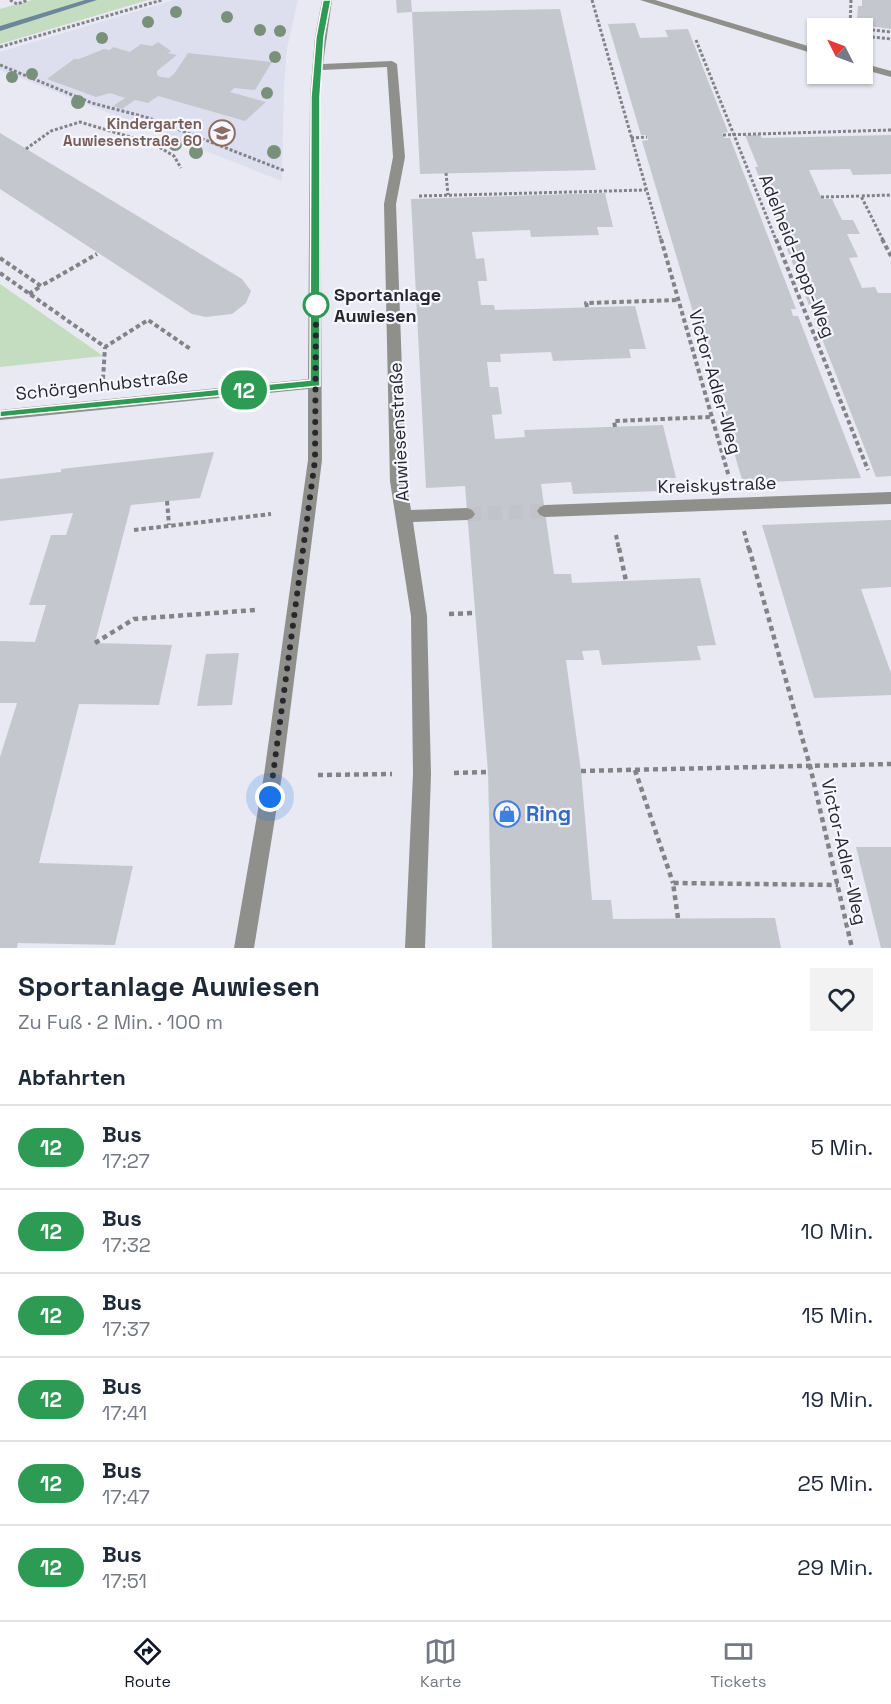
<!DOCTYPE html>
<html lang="de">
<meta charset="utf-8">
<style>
body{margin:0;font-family:"Space Grotesk",sans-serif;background:#f2f2f3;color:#1f2937;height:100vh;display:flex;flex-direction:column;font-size:22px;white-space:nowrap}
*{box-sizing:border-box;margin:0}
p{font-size:20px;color:#747a83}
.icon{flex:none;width:33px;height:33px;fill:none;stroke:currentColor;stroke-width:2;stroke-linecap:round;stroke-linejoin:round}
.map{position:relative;height:948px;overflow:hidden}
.sheet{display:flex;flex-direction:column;background:#fff;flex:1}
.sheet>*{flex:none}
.badge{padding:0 12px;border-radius:20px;font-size:21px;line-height:39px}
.needle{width:39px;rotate:312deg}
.buttons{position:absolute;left:807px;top:18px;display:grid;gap:12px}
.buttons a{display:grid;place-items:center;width:66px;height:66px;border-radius:0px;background:#fff;box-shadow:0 2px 4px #0004;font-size:30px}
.you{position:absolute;width:30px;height:30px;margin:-15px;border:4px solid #fff;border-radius:50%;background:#1a73e8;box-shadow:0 0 0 9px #1a73e833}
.map>.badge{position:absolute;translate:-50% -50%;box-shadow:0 0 0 3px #fff}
h2{padding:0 18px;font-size:22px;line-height:54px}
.round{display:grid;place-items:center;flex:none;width:63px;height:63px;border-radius:0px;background:#f2f2f3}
.summary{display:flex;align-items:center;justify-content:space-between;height:102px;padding:0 18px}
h1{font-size:28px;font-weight:700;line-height:45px}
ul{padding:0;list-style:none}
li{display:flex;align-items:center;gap:18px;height:84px;padding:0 18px;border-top:2px solid #e0e1e3}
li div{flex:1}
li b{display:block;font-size:22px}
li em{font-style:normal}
li .badge{min-width:66px;font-weight:700;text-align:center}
.tabs{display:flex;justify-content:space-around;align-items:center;height:84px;border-top:2px solid #e0e1e3;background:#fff;font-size:16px;color:#747a83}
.tabs a{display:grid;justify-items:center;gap:3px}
.tabs .active{color:#111827}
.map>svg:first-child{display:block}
</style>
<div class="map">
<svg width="891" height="948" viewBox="0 0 891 948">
<rect width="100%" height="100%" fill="#e8e9f2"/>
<polygon fill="#dddfef" points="174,0 298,0 287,48 284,85 282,181 0,70 0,52"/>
<g fill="#c4dcbf">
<polygon points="32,0 148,0 0,44 0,9"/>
<polygon points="0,284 103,356 0,367"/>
</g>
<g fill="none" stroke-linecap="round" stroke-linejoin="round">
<polygon fill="#6c879c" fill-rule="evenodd" points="85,0 97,0 0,31 0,26"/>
</g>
<g fill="#c5c7cf">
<polygon points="396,0 411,0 412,12 397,13"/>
<polygon points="862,0 891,0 891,29 862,25 862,20 857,19 858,6 862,6"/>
<polygon points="560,9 596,170 420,174 412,12"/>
<polygon points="635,23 640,38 668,37 665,30 688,29 728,132 722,133 724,138 730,138 796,309 791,309 793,316 798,316 861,478 743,483 695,320 699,320 697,312 693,312 642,141 648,140 647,135 641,135 608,24"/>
<polygon points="158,42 171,51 168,53 177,55 157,71 157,75 161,77 169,78 174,74 188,53 272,62 255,90 234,88 230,92 266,102 245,121 158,96 148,103 135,100 122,109 113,106 125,98 110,93 96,97 47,79 74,59 79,59 104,49 110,50 113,47 130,52 141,44 152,46"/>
<polygon points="0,133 242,279 251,291 246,303 232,314 206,317 192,314 0,189"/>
<polygon points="745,135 760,135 762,138 891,135 891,174 853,175 850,169 809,170 822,199 832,199 842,220 853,220 860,234 847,234 858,257 849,258 862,288 875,287 878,293 891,293 891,476 876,477 755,167 758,167"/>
<polygon points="605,193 613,227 597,227 599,235 531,237 530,230 472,232 476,259 484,258 487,281 478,281 481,305 494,305 495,310 635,306 646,349 629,349 631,358 553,361 551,352 500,354 501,362 487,362 490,387 498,387 502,414 492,415 495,439 525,437 524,430 663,425 676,478 658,478 660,491 573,494 571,482 541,484 554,574 571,574 572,583 700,578 716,645 697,646 701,660 602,665 599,650 582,651 584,660 566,660 581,771 592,900 611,900 613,919 775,918 781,948 492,948 488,772 465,486 426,488 411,199"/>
<polygon points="214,452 200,498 131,505 95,643 172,645 159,705 79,704 39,863 133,866 115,945 18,943 17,948 0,948 0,757 17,703 0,703 0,641 35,642 46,605 29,605 51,535 66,535 73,513 0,521 0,479 61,472 61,469"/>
<polygon points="891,520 891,587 861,589 891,673 891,695 814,698 762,525"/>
<polygon points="239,653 232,705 197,706 206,654"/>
<polygon points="856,847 891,847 891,948 881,948"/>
</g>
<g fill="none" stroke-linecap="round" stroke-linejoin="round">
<polyline stroke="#c1c2ca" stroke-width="14" stroke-dasharray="14 7" stroke-linecap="butt" points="467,514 545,511"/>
<g stroke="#828389" stroke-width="3" stroke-dasharray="3 2" stroke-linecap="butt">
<polyline points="10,0 17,4 28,0"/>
<polyline points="592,0 661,240"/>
<polyline points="851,0 850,28 858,28"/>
<polyline points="862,29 891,32"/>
<polyline points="862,36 891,39"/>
<polyline points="696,40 776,240"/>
<polyline points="0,47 162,0"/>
<polyline points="0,65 92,103 149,118 285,171"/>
<polyline points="723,135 891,130"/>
<polyline points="631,138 647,137"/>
<polyline points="26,149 51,131 80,122 154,144 174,156 181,168"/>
<polyline points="446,173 448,195"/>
<polyline points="419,196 646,190"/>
<polyline points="821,197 861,196"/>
<polyline points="883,240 861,196 891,195"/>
</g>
<g stroke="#828389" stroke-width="4" stroke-dasharray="4.5 3" stroke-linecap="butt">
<polyline points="661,239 729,477"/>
<polyline points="776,239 868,470"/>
<polyline points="882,239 891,256"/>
<polyline points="0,258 41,286 97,254"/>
<polyline points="0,273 105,347 148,320 192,350"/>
<polyline points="29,294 41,286"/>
<polyline points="587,307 586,303 678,300"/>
<polyline points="103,379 105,347"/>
<polyline points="615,427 614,421 711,417"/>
<polyline points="167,501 169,525"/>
<polyline points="134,530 271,514"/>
<polyline points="744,531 749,550"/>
<polyline points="616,535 619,550"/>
</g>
<g stroke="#828389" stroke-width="4.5" stroke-dasharray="5 4" stroke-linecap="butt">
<polyline points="619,548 626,581"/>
<polyline points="749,548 810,766 852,948"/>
<polyline points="449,614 475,613"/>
<polyline points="95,643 134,619 255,610"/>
<polyline points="635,770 673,883"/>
<polyline points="581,771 891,764"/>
<polyline points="454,773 488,772"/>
<polyline points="318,775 392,774"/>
<polyline points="678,918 673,883 838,885"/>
</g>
<g fill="#8f8f8b" fill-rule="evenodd">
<polygon points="322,0 332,0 323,64 392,61 397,64 405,157 396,204 406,481 411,510 467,508 472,510 475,514 472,518 467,520 413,522 427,616 431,774 425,948 405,948 413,774 411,616 390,481 384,204 393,157 387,67 322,70 320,97 322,460 282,775 254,948 234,948 264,775 308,460 308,389 0,420 0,410 308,379 310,97 315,37"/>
<polygon points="640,0 655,0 818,49 818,55"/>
<polygon points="862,63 891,71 891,77 862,69"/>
<polygon points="891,492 891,504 545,517 540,515 537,511 540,507 545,505"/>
</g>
</g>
<g fill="#79907a">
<circle cx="176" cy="12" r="6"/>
<circle cx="227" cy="17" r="6"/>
<circle cx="148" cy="22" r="6"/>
<circle cx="260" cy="30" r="6"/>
<circle cx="280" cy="31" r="6"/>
<circle cx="102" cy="38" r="6"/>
<circle cx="275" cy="57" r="6"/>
<circle cx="32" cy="74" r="6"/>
<circle cx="12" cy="77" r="6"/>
<circle cx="267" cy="93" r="6"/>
<circle cx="78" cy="102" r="7"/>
<circle cx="175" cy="144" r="7"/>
<circle cx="196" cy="152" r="7"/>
<circle cx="274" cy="152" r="7"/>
</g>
<polygon fill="#2d9b54" stroke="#fff" stroke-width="1.5" points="323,0 331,0 324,37 320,97 320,386 0,417 0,411 310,380 311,97 316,37"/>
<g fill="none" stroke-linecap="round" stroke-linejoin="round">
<polyline stroke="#27282b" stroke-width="6" stroke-dasharray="0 10.8" points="270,797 315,460 316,305"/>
</g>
<defs>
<g id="school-ring" transform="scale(1.35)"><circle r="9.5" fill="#f5f6ff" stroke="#8d6e63" stroke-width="1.5"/><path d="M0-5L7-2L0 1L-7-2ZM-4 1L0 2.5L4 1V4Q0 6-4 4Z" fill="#8d6e63"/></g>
<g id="shop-ring" transform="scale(1.35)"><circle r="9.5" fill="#f5f6ff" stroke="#3f7fe0" stroke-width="1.5"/><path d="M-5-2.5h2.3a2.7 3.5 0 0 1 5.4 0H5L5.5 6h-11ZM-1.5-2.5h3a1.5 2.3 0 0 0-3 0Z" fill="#3f7fe0"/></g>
</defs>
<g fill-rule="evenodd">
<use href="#school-ring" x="222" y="133"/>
<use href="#shop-ring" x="507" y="814"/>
</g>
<circle fill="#fff" stroke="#2d9b54" stroke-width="3" cx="316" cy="305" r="12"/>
<g text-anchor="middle" stroke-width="4.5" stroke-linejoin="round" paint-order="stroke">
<g font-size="15" font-weight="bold" fill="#785e54" stroke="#f5f6ff" text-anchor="end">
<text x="202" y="129">Kindergarten<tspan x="202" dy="17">Auwiesenstraße 60</tspan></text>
</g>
<g font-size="18" fill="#27282b" stroke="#f5f6ff">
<text transform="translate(797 256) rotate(68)" y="6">Adelheid-Popp-Weg</text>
<text transform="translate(715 382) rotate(74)" y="6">Victor-Adler-Weg</text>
<text transform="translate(102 385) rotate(-6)" y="6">Schörgenhubstraße</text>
<text transform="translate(399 432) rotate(-93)" y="6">Auwiesenstraße</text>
<text transform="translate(717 485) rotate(-2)" y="6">Kreiskystraße</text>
<text transform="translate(844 852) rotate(77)" y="6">Victor-Adler-Weg</text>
</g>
<g font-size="18" font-weight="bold" fill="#27282b" stroke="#f5f6ff" text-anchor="start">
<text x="334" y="301">Sportanlage<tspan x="334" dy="21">Auwiesen</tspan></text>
</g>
<g font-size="21" font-weight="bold" fill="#366cbe" stroke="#f5f6ff" text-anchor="start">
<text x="526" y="821">Ring</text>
</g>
</g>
</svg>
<div class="buttons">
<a><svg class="needle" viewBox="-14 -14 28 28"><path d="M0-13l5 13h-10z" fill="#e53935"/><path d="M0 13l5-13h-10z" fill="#747a83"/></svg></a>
</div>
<div class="you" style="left:270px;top:797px"></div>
<b class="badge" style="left:244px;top:390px;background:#2d9b54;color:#fff">12</b>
</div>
<section class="sheet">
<div class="summary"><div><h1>Sportanlage Auwiesen</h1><p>Zu Fuß · 2 Min. · 100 m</p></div><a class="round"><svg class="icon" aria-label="heart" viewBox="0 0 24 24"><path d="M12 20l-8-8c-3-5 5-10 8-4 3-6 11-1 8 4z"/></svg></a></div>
<h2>Abfahrten</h2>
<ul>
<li><span class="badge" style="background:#2d9b54;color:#fff">12</span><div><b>Bus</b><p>17:27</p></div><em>5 Min.</em></li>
<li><span class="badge" style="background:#2d9b54;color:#fff">12</span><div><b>Bus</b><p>17:32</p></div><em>10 Min.</em></li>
<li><span class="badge" style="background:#2d9b54;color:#fff">12</span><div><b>Bus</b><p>17:37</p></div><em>15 Min.</em></li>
<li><span class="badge" style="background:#2d9b54;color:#fff">12</span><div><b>Bus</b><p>17:41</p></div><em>19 Min.</em></li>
<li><span class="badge" style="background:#2d9b54;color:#fff">12</span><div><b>Bus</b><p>17:47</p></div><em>25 Min.</em></li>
<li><span class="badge" style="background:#2d9b54;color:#fff">12</span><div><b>Bus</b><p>17:51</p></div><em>29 Min.</em></li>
</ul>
</section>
<nav class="tabs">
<a class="active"><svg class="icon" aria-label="directions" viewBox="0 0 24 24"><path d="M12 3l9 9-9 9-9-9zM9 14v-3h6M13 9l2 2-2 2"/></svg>Route</a>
<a><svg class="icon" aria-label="map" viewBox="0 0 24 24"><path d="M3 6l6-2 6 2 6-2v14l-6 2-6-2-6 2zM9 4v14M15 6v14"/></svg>Karte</a>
<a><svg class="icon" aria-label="tickets" viewBox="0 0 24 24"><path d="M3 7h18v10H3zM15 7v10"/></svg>Tickets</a>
</nav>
